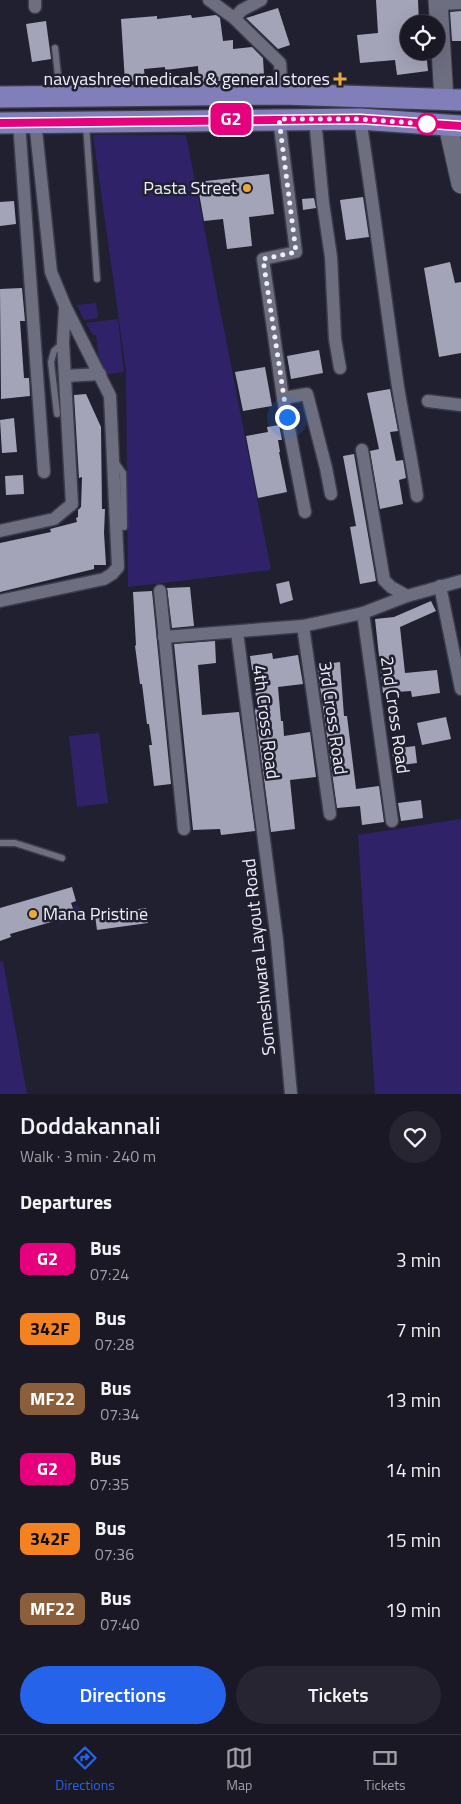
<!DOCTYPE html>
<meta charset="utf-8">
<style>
body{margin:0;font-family:"Titillium Web",sans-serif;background:#262531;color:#f1f3f6;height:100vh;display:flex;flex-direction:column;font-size:19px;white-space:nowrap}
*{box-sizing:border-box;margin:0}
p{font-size:16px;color:#9fa0a6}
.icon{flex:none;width:28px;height:28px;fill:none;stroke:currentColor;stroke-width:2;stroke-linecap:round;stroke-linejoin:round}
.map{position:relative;height:1094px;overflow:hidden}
.sheet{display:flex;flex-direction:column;background:#191824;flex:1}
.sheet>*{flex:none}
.badge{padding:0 10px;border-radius:8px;font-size:18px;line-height:32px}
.buttons{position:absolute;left:400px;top:15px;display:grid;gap:10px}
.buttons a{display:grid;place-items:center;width:45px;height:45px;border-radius:50%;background:#191824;box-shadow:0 5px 20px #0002,0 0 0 1px #373741;font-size:25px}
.you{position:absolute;width:25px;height:25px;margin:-12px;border:4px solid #fff;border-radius:50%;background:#1a73e8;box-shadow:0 0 0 8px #1a73e833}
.map>.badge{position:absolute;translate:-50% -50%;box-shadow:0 0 0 2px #fff}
h2{padding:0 20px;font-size:19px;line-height:45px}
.round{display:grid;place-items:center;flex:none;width:52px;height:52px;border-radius:26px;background:#262531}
.overview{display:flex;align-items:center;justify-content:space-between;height:85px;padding:0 20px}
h1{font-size:24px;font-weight:600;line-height:38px}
.primary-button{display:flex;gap:10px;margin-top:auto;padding:10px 20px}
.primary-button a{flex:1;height:58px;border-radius:30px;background:#2563eb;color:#fff;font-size:20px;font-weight:600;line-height:58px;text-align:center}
.primary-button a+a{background:#262531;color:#f1f3f6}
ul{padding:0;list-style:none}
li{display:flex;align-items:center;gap:15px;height:70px;padding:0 20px}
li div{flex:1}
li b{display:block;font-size:19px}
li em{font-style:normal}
li .badge{min-width:55px;font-weight:700;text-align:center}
.menu{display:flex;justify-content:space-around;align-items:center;height:70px;border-top:1px solid #373741;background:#191824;font-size:14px;color:#9fa0a6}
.menu a{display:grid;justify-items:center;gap:2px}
.menu .active{color:#2563eb}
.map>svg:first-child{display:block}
</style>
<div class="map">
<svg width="461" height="1094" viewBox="0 0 461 1094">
<rect width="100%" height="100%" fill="#212030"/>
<g fill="#302269">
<polygon points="93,135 186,135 271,570 128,587 126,370"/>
<polygon points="96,303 98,318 84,320 77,305"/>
<polygon points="118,319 124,372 101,375 96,335 93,335 86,323"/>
<polygon points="99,733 108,803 77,807 69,736"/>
<polygon points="461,819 461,1094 375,1094 358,835"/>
<polygon points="74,905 81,908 79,917 60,924 58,917 75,912"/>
<polygon points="3,961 27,1094 0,1094 0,962"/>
</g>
<g fill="#a4a4b9">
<polygon points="376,0 418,0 419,24 409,24 409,51 426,51 428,71 397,75 395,60 360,63 357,35 378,33"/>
<polygon points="278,8 290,45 278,49 246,18"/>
<polygon points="461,11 461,41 452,41 450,12"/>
<polygon points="191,15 192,18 216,15 220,18 223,41 233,40 233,49 252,47 263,58 264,75 237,77 237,80 199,82 198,66 165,70 165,67 144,69 145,80 125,82 121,19 157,16 157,19"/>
<polygon points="46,21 51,59 32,62 26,24"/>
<polygon points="269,174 274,214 249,217 252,246 227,249 223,219 204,221 197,182"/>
<polygon points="363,197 369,237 346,240 340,200"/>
<polygon points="314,198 316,208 303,210 302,199"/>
<polygon points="14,201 16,224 0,226 0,202"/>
<polygon points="450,262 455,283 461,282 461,353 439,357 424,268"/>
<polygon points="22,288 25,321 20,321 24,378 29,378 30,396 1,399 0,289"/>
<polygon points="319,350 323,373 291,379 287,356"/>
<polygon points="265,367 272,406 243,411 235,372"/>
<polygon points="390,389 398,431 390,432 396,461 403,460 406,478 399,480 403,504 380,509 370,451 379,449 367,393"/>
<polygon points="86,394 101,427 102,509 105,509 104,533 106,565 94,565 94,569 0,592 0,543 51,532 50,529 77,522 76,518 78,517 78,510 81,507 82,477 79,478 74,395"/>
<polygon points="14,418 17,452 2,453 0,420"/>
<polygon points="279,425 282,440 278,440 280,452 279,452 287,492 258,498 246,436 268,432 267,427"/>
<polygon points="354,454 376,581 360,584 350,527 356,526 343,456"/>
<polygon points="23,475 24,494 6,495 5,476"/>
<polygon points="289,581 293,600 280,604 276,584"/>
<polygon points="190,587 194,626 172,628 167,588"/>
<polygon points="152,591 171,784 154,786 149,745 152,745 149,724 147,724 142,684 140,684 135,646 136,645 133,592"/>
<polygon points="431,601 436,611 400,627 405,673 437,670 440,693 412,697 411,691 383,693 375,619 394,617"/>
<polygon points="215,641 216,663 198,665 202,715 239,712 255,831 221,835 220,829 193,830 174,644"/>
<polygon points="272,653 273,659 298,655 303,684 278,687 281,721 283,721 284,736 310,732 316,777 290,780 295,829 271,832 255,711 257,704 250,656"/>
<polygon points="340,662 344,716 347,716 356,789 379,786 384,822 362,825 360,806 337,808 317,665"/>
<polygon points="446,717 451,739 422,745 417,723"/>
<polygon points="415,746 417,763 394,766 392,749"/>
<polygon points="421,800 423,818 401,821 398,803"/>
<polygon points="72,887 76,901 71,903 74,911 57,917 58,920 10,934 11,937 0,941 0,908"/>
<polygon points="146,908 148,923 97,930 95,915"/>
</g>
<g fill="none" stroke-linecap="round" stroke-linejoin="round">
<g stroke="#3c3b4a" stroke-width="9">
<g id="lane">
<polyline points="55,48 60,94"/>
<polyline points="86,125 97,279"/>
<polyline points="57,414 51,362 54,351 62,344"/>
<polyline points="116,463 123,473 124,527"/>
<polyline points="0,843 15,843 62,858"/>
</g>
</g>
<g stroke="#3c3b4a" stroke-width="15">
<g id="street">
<polyline points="35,0 35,7"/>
<polyline points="209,0 234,18 280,63 282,94"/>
<polyline points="438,4 461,3"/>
<polyline points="234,18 242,10 261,0"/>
<polyline points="279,119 296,252 263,259 283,398 305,512"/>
<polyline points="315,119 323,203 331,257 335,339 340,368"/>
<path d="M 360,119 C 374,208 385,298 398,387 C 404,424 412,460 417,496"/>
<polyline points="19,122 44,472"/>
<polyline points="65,376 100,374"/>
<polyline points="283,398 307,394 326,468 331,494"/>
<polyline points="428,401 461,405"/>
<polyline points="362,450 384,580 391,587 407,596"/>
<polyline points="0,531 54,519 72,504 63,342 65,308"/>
<polyline points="440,586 461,689"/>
<polyline points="160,591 184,829"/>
<polyline points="0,601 104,579 112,574 118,567 110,396 65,306 51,272 35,121"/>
<polyline points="363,613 392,821"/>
<polyline points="303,626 330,814"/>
<polyline points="237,632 277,940 291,1094"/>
<polyline points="164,637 303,626 363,613 407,596 461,581"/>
</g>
</g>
<g stroke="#3c3b4a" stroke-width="21">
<g id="secondary">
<polyline points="438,0 444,99"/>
<polyline points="448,126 461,184"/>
</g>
</g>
<g stroke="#3c3b4a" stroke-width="24">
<g id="primary">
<polyline points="0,97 282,94 461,100"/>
<polyline points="0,123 360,119 461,126"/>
</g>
</g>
<use href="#lane" stroke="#6e6e81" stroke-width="6"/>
<use href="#street" stroke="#6e6e81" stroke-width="12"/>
<use href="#secondary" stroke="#6e6e81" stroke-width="19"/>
<use href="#primary" stroke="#827eb9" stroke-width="21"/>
</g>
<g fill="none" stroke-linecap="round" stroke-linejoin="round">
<g stroke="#fff" stroke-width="11">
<polyline id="line" points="0,123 360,119 461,126"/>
</g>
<use href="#line" stroke="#e6007e" stroke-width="8"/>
<polyline stroke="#eeeefa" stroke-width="5" stroke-dasharray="0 9" points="287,417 263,259 296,252 279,119 360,119 427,124"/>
</g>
<g fill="#eba93a" stroke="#212030" stroke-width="2">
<path d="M337.5 71.5h5v5h5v5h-5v5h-5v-5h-5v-5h5z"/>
<circle cx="247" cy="188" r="5"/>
<circle cx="33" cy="914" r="5"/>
</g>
<circle fill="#fff" stroke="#e6007e" stroke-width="2.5" cx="427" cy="124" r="10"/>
<g text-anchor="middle" stroke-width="5" stroke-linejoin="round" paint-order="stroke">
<g font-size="18" fill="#eeeefa" stroke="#212030" text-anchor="end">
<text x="330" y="85">navyashree medicals &amp; general stores</text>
<text x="237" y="194">Pasta Street</text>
<text x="43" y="920" text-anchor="start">Mana Pristine</text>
</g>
<g font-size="18" fill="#eeeefa" stroke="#212030">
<text transform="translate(395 715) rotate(82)" y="6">2nd Cross Road</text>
<text transform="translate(333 718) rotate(82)" y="6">3rd Cross Road</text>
<text transform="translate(266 722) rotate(83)" y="6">4th Cross Road</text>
<text transform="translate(259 957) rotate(-96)" y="6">Someshwara Layout Road</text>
</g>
</g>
</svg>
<div class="buttons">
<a><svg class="icon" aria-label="locate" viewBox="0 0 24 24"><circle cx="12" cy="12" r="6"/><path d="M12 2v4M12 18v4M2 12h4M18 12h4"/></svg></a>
</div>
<div class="you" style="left:287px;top:417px"></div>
<b class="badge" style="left:231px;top:119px;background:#e6007e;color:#fff">G2</b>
</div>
<section class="sheet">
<div class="overview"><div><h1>Doddakannali</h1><p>Walk · 3 min · 240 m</p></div><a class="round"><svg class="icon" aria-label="heart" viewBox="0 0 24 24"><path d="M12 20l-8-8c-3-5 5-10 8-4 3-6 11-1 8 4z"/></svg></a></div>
<h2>Departures</h2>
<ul>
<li><span class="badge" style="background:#e6007e;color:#fff">G2</span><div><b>Bus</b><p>07:24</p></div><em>3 min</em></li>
<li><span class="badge" style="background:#f58220;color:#111">342F</span><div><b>Bus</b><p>07:28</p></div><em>7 min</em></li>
<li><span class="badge" style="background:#8b5e3c;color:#fff">MF22</span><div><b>Bus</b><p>07:34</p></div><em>13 min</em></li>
<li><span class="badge" style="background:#e6007e;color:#fff">G2</span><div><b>Bus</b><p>07:35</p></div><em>14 min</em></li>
<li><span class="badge" style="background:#f58220;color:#111">342F</span><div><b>Bus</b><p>07:36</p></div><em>15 min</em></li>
<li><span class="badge" style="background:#8b5e3c;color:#fff">MF22</span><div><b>Bus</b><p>07:40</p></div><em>19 min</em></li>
</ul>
<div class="primary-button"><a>Directions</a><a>Tickets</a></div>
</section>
<nav class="menu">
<a class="active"><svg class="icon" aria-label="directions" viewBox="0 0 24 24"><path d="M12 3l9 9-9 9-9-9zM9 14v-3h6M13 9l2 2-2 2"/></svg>Directions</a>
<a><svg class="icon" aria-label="map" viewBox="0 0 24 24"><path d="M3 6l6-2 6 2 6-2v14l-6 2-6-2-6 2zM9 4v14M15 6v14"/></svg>Map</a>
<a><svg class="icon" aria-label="tickets" viewBox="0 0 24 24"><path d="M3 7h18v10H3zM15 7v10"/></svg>Tickets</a>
</nav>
